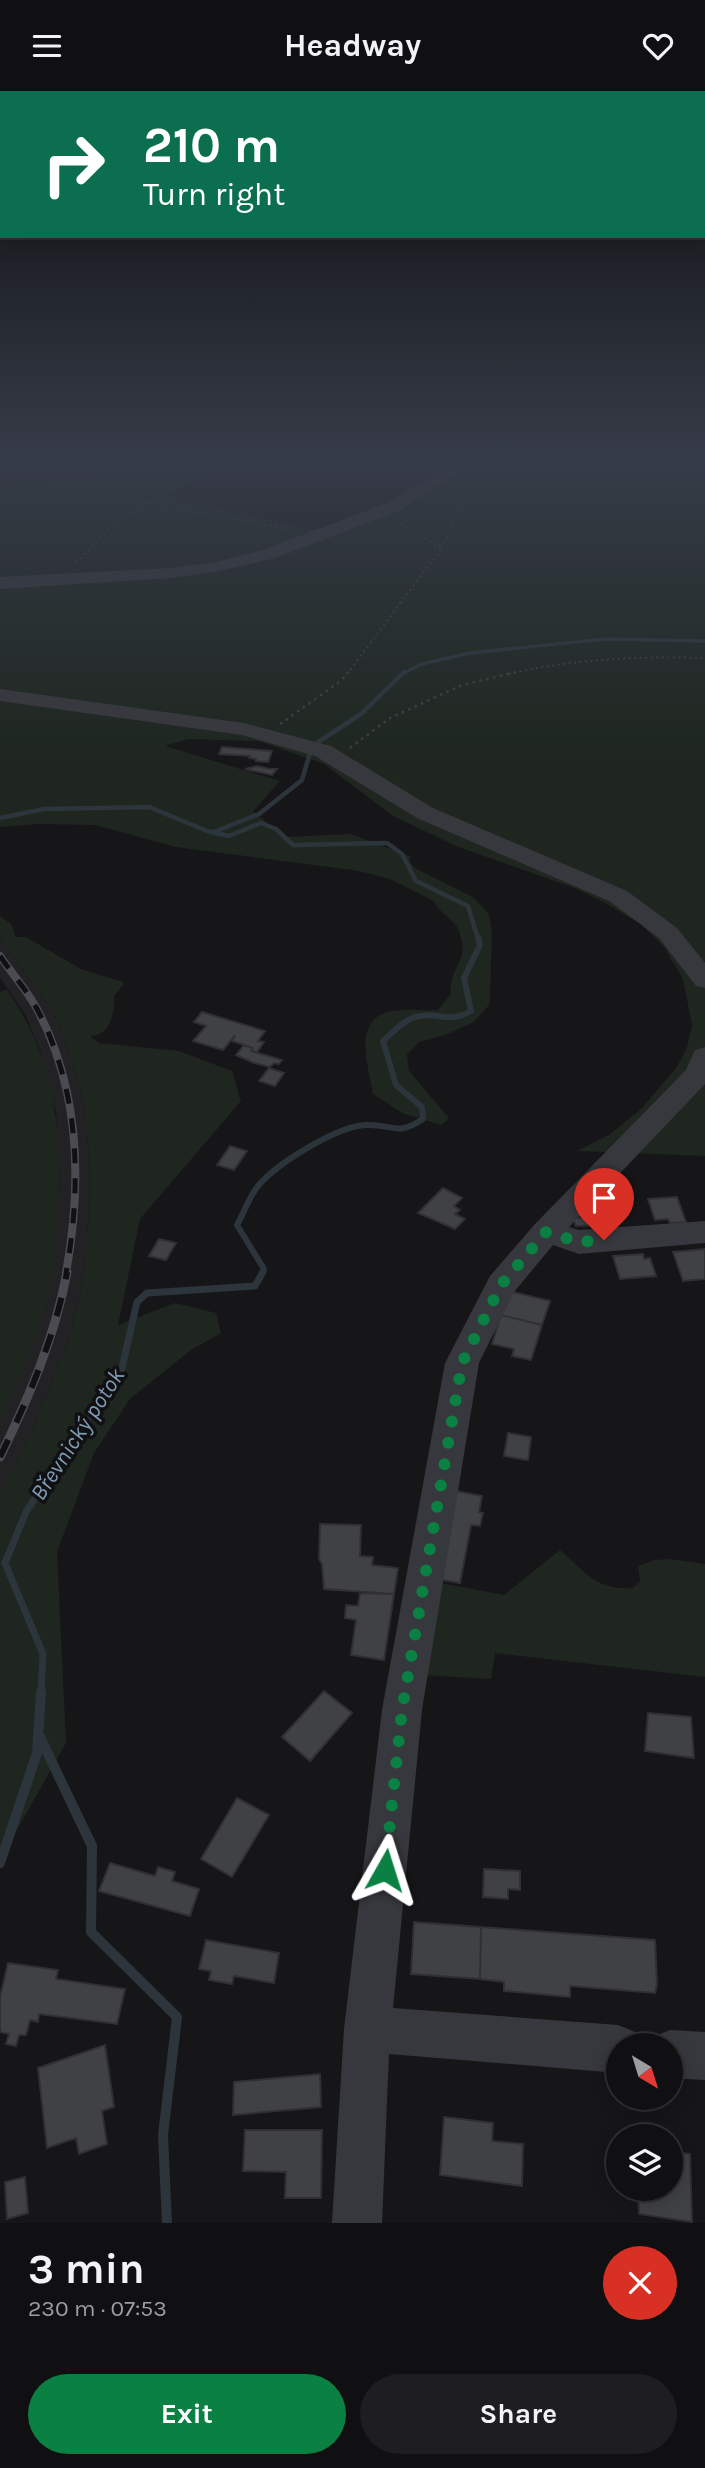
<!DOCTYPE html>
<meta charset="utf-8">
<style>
:root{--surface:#101012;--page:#1e1e20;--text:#f1f3f6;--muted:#9c9d9f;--line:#303032;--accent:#0b8043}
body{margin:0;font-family:Karla,sans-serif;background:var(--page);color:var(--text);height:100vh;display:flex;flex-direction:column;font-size:26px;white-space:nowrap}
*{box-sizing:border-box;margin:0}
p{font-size:23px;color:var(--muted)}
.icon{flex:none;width:38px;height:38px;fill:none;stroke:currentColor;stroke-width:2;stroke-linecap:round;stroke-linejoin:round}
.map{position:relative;height:2132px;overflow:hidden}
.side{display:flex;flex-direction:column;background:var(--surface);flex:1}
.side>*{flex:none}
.hud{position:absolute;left:0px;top:0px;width:705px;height:147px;box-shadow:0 4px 18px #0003,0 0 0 2px var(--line);background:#0b6e4f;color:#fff;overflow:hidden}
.needle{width:46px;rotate:142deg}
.buttons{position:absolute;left:606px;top:1942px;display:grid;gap:14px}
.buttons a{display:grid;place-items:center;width:77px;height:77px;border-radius:50%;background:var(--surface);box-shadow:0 4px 18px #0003,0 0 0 2px var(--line);font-size:35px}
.pin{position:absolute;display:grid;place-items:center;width:60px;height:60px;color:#fff;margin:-72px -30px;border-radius:50% 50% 50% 0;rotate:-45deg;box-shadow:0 0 7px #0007}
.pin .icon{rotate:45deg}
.me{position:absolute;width:77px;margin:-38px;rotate:6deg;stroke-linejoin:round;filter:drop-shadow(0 0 5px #0008)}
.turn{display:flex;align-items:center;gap:24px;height:147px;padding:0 28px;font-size:32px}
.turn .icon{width:91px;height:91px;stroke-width:2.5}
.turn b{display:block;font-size:49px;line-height:60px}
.round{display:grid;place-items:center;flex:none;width:74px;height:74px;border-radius:37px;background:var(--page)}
.headline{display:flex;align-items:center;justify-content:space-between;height:119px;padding:0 28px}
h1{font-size:42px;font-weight:700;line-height:52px}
.cta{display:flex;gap:14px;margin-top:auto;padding:14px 28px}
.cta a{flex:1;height:80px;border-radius:42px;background:var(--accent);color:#fff;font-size:28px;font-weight:700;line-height:80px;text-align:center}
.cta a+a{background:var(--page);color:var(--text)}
header{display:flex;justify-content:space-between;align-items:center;height:91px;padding:0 28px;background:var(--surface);font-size:32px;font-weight:700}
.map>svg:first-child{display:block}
.built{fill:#222225}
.green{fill:#1e261f}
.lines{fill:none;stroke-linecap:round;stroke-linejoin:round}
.stream-far4{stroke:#2c353c;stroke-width:3.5}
.stream-far3{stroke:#2c353c;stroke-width:4.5}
.stream-far2{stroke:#2c353c;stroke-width:6}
.stream-far1{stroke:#2c353c;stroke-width:7}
.stream{stroke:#2c353c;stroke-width:10}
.building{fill:#404145;stroke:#303034;stroke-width:2}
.path-far1{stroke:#3d3f44;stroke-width:2;stroke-dasharray:2 3.5;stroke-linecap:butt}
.path{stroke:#3d3f44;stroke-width:2.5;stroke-dasharray:2.5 4.5;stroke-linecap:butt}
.minor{fill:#37383d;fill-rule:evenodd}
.rail-far1-casing{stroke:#4a4c52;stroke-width:8}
.rail-casing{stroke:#4a4c52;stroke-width:9}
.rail-far1{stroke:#111113;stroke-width:5;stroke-dasharray:15;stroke-linecap:butt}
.rail{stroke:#111113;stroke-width:6;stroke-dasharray:19;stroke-linecap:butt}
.route{stroke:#0b8043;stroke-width:12;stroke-dasharray:0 21.6}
.labels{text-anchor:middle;stroke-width:7;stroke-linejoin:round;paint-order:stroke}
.water-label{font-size:23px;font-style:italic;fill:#7f9bb3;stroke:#111113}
</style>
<header><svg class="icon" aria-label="menu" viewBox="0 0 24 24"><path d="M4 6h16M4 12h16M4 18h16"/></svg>Headway<svg class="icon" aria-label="heart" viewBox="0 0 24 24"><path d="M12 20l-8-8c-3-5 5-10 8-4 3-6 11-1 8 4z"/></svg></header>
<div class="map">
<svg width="705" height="2132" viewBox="0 0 705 2132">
<rect width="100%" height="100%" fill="#161618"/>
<!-- built -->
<path class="built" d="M0,848L52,918L67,954L85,1016L91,1093L85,1171L78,1215L67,1253L32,1340L0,1401V1332L34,1249L46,1214L60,1095L56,1021L40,960L26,925L0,887Z"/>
<!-- green -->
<path class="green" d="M473,371H661L705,390V1065L577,1060L609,1044L641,1018L677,976L687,956L692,934L683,888L664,856L641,833L603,811L577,798L456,755L393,725L324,673L259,650L188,648L165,655L280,690L253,720L284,746L351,743L410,765V771L415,777L473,806L489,823L492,843L490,903L489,914L474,931L448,943L419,951L407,963L409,980L449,1027L441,1034L404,1023L373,1003C369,977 352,930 388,921C404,917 421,920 438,919L451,903C448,875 471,872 459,840C453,826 441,825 434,810L390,788L359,780L176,756L95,734L37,733L0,736V396L187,380L201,385L168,405L309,438H318L320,450L395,422Z
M0,825L11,833L16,846H26L81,878L123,891V894L114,905C115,924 109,945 90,945L99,952L179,960L232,980L241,1010L140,1128L118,1234L175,1212L216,1222L221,1242L191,1259L130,1308L94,1362L57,1461L66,1652L0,1769V1401L32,1340L67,1253L78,1215L85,1171L91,1093L85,1016L67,954L52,918L0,848Z
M6,898C60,970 66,1068 55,1154C52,1175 50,1197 45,1218C33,1257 16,1294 0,1332V902Z
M560,1459C587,1482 595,1499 633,1497L640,1490L638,1475L654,1469L670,1468L705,1473V1586L495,1562L491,1588L422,1584L435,1491L504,1504Z"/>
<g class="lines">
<!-- stream-far4 -->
<path class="stream-far4" d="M402,583L422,573L470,562L606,548L705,550"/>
<!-- stream-far3 -->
<path class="stream-far3" d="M0,727L44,718L149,716L207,740L229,745L261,732L276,738L293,754L387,752L402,763L416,790L468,815L478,848
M214,741L259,723L302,689L312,655L361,623L404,581"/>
<!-- stream-far2 -->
<path class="stream-far2" d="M262,1182L264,1178L237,1134C244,1122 249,1106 258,1095C276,1073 337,1035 366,1034C394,1033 396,1046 423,1028L422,1016L396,994L383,950C393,941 403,930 415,926C439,919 446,934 471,920L464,887L480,854L478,846"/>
<!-- stream-far1 -->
<path class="stream-far1" d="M41,1603L43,1563L5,1472L26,1421L122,1277L137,1211L147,1202L255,1195L263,1181"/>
<!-- stream -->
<path class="stream" d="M39,1644L92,1755L91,1841L177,1926L163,2044L167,2132
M0,1772L37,1662L41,1601"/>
</g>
<!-- building -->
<path class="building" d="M222,656L272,660L268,671L256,670V668L249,667L250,665L219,663Z
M257,675L269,678H277L272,684L245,678Z
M202,921L265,940L258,950L264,951L257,961L251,960L253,957L232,950L235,944L223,959L193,950L206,935L194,931Z
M244,954L253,957L251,960L282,969L279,973L274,972L270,976L254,972L236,964Z
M269,977L284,982L275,995L259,990Z
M230,1055L247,1060L234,1079L217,1074Z
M443,1097L462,1107L454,1115L460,1119L455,1123L465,1128L455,1138L418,1122Z
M677,1106L686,1131L670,1132L668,1128L655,1129L648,1108Z
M595,1126L597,1134L576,1135L573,1127Z
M159,1148L176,1152L166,1169L149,1165Z
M705,1158V1188L683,1190L673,1161Z
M643,1163L644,1168L650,1167L656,1185L620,1188L613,1165Z
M509,1200L550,1210L542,1234L501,1224Z
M501,1224L542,1234L531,1269L512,1265L514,1258L492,1253Z
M508,1342L531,1346L528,1369L504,1365Z
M445,1398L482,1405L479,1421L483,1422L480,1435L471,1434L460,1492L427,1486Z
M320,1433L361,1434L360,1465L373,1466L372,1474L398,1477L394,1503L324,1498L322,1473L319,1468Z
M360,1502L394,1503L384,1569L351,1564L356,1529L345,1527L346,1514L358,1515Z
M324,1600L352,1622L310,1670L282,1646Z
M648,1622L691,1626L694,1667L645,1660Z
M237,1707L269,1724L232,1786L201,1768Z
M110,1772L155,1785L158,1776L175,1781L172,1790L199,1798L190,1825L99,1800Z
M484,1778L520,1780V1799L508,1798V1808L483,1806Z
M414,1831L481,1836L480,1888L411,1883Z
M481,1836L655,1849L657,1893L655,1902L570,1895V1906L504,1900V1891L480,1888Z
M206,1849L279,1862L274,1892L234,1885L232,1893L209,1889L211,1880L199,1878Z
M8,1872L58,1879L56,1888L125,1898L117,1933L39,1923L38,1931L30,1929L26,1944H19L16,1955L6,1953L9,1943L0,1941V1906Z
M105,1954L114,2016L102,2020L107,2053L79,2063L76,2047L47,2057L38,1977Z
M320,1983L321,2016L233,2024L234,1991Z
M444,2026L493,2032L492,2050L523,2053L522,2095L440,2084Z
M245,2039H322L321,2107H285L286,2081L243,2080Z
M670,2060L690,2063L692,2131L639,2123L638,2098H670Z
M25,2086L28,2122L7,2128L5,2091Z"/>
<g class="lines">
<!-- path-far1 -->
<path class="path-far1" d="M0,395L195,382
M145,412L289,438
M442,457L470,386
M76,471C93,455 110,436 129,422C151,405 190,400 198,371
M347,583L442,457L397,431
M509,583C572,568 640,565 705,567"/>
<!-- path -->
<path class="path" d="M280,633L342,589L348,581
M350,657L390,627L462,594L516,581"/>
<!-- minor -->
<path class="minor" d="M455,371H474L399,420L275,467L215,481L171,487L0,498V486L171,477L215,471L263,459L387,412Z
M0,598L244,632L331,655L433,717L627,800L677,837L705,872V897L696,895L659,847L609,810L417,727L315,665L242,644L0,610Z
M705,956V993L569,1136L579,1139L705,1130V1152L579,1163L553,1154L514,1201L479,1272L422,1619L393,1917L618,1934L635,1941L640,1955H618V1982L389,1963L382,2132H332L344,1938L382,1619L445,1272L490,1185L535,1133L686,979L695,959Z
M670,1939L705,1941V1989L670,1987V1955H650L653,1946Z"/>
<defs>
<path id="rail-far1" d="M0,865C12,883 27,899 37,918C80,999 82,1094 66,1182"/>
<path id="rail" d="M0,1366C29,1306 55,1246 67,1181"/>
</defs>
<!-- rail-far1 casing -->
<use href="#rail-far1" class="rail-far1-casing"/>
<!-- rail casing -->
<use href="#rail" class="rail-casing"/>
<!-- rail-far1 -->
<use href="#rail-far1" class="rail-far1"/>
<!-- rail -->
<use href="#rail" class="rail"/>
</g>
<!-- sky -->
<linearGradient id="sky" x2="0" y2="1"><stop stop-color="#0c0c0d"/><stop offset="0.55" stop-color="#363c48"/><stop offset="1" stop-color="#363c48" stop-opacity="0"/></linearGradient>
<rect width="705" height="669" fill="url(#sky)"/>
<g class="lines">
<!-- route -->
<path class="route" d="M385,1779L402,1619L462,1272L501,1194L546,1141L579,1151L604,1149"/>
</g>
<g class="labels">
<!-- water labels -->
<g class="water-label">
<text transform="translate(77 1343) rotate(-57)" y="8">Břevnický potok</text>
</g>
</g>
</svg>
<div class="buttons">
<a><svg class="needle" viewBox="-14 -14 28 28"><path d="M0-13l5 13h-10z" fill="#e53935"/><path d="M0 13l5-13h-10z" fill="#9c9d9f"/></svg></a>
<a><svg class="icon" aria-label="layers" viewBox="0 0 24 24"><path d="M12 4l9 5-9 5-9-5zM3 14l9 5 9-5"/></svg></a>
</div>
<div class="pin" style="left:604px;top:1149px;background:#d93025"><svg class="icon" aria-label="arrive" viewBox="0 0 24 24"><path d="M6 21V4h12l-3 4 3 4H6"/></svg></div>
<svg class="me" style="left:385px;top:1779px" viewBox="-20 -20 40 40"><path d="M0-17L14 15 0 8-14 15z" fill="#0b8043" stroke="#fff" stroke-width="4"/></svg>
<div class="hud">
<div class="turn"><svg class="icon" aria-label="right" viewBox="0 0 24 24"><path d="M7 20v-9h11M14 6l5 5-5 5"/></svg><div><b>210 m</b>Turn right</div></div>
</div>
</div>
<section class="side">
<div class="headline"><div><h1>3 min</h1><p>230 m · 07:53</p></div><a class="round" style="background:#d93025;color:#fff"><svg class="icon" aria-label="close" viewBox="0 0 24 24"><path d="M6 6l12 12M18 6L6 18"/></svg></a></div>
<div class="cta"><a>Exit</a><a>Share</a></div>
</section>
